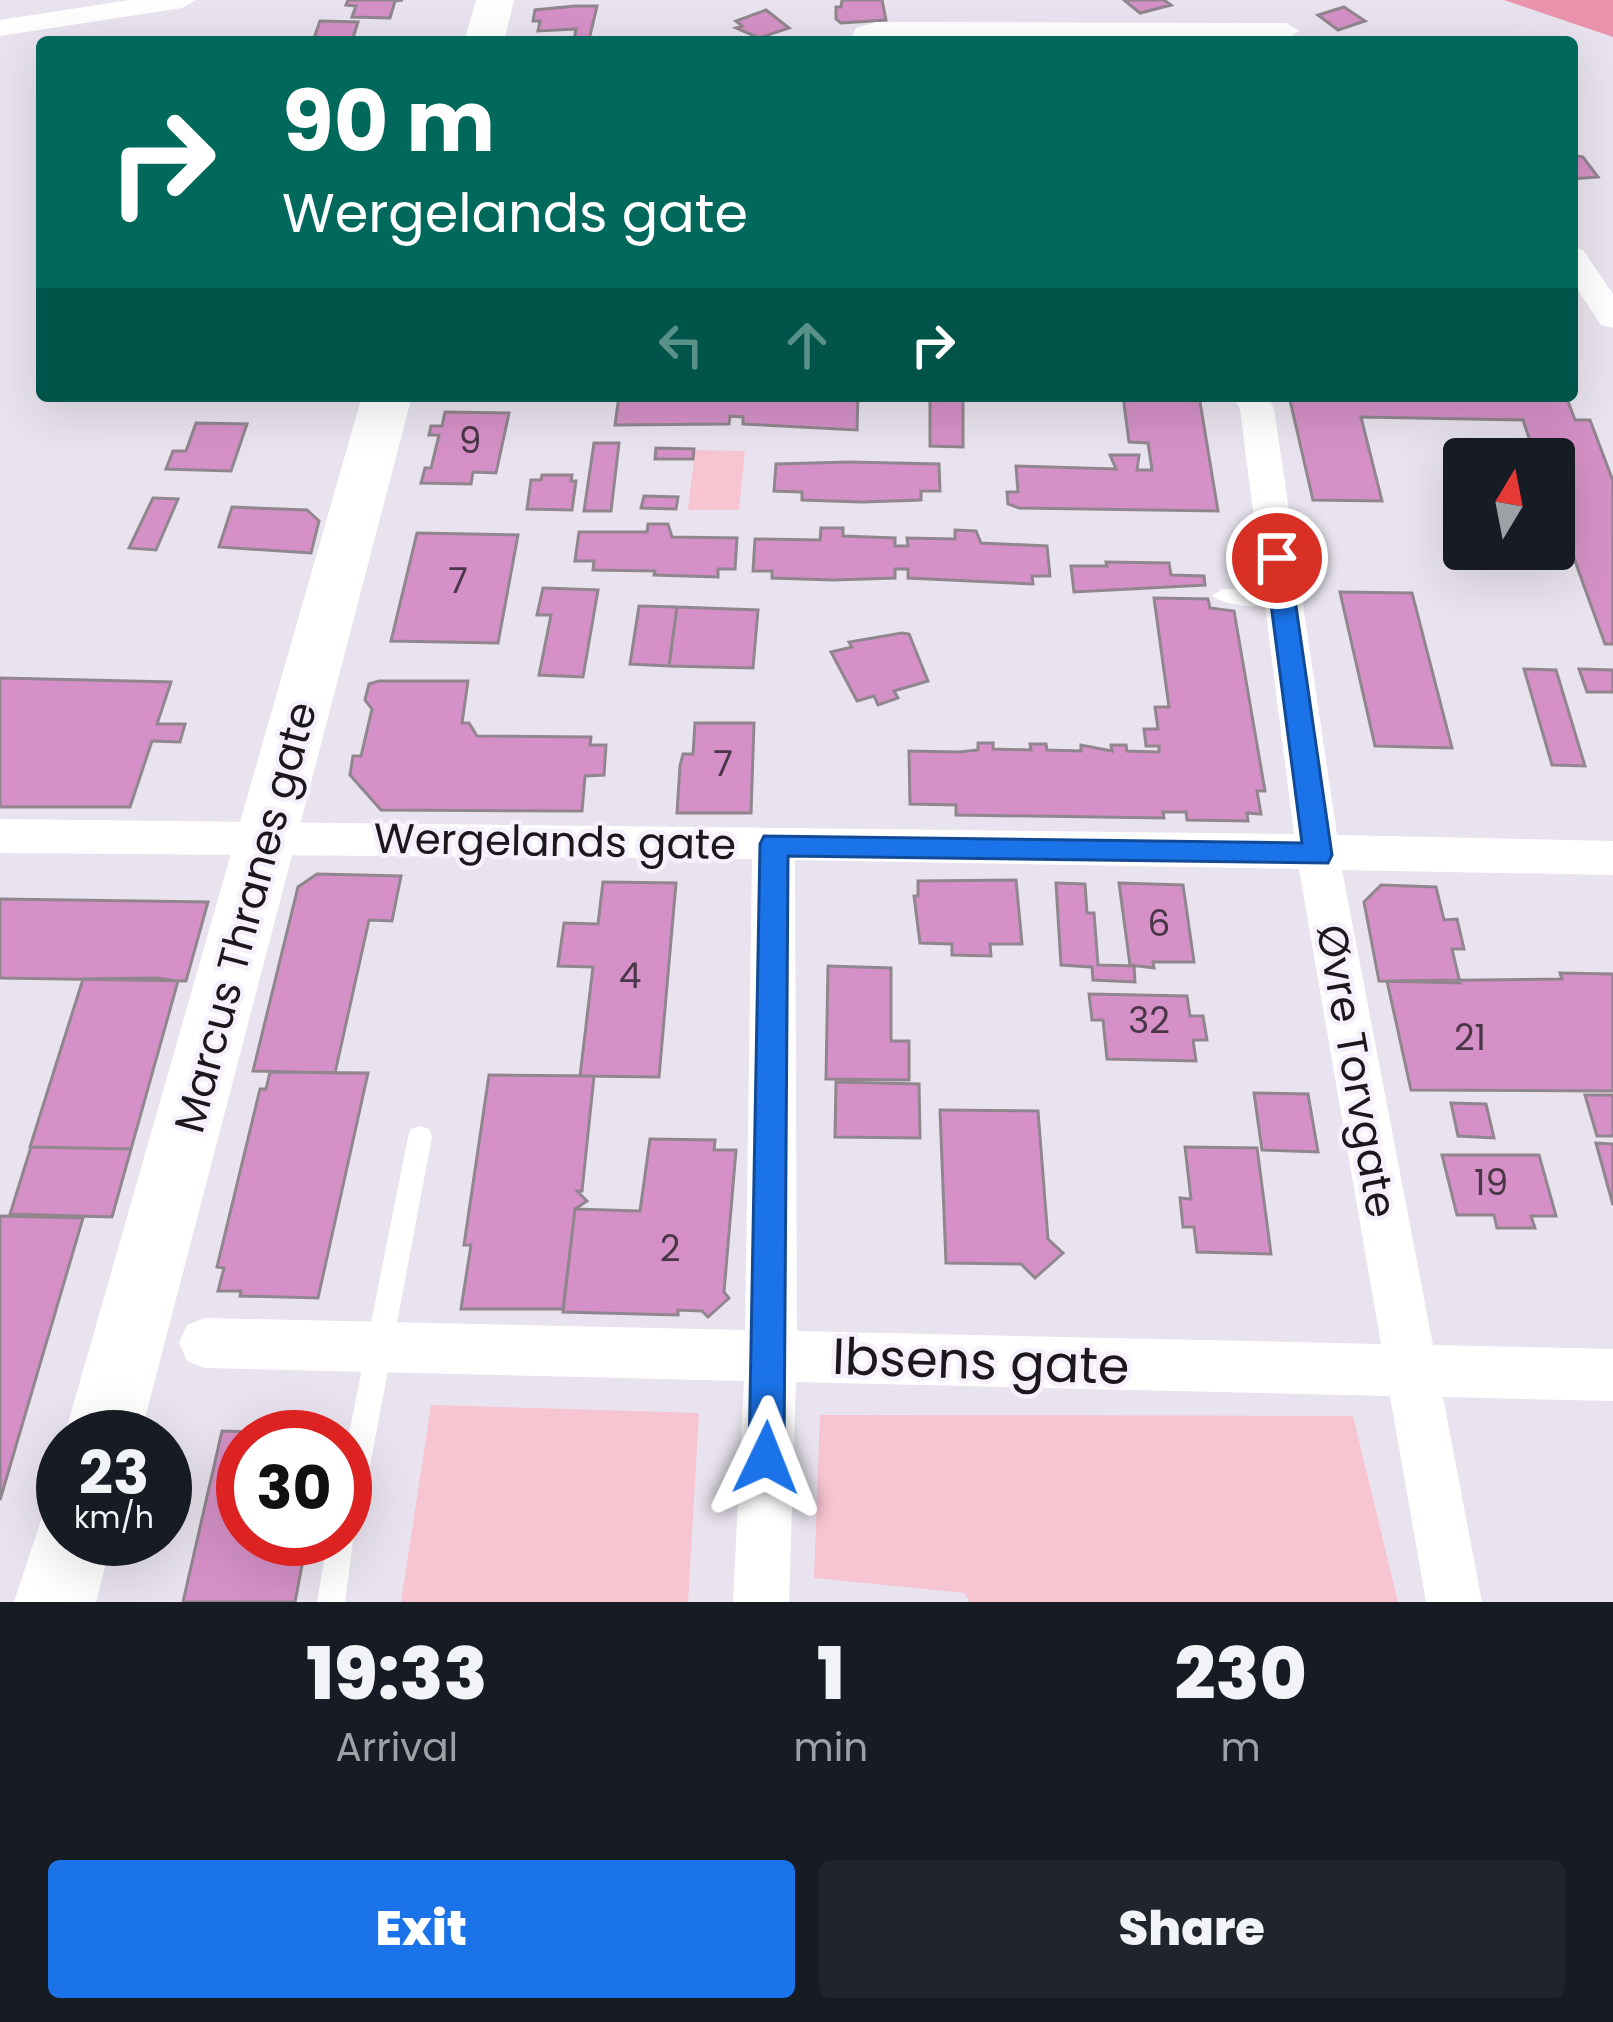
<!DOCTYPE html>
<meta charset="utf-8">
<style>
:root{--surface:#171b24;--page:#20242c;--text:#f1f3f6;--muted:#9ea1a6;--accent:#1a73e8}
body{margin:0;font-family:Poppins,sans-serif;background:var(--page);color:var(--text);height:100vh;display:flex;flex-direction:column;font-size:45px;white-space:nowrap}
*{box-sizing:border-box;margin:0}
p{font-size:39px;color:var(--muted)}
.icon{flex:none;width:66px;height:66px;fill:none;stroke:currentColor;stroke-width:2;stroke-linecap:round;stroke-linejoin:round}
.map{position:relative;height:1602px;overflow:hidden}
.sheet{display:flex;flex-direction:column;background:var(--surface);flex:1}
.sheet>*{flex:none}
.hud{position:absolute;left:36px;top:36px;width:1542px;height:366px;border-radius:12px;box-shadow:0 12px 48px #0002;background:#00695c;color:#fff;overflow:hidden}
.needle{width:78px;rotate:10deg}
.tools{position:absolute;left:1443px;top:438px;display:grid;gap:24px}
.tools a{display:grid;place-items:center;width:132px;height:132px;border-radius:12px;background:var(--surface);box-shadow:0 12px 48px #0002;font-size:60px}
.speed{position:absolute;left:36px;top:1410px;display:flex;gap:24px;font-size:60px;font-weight:700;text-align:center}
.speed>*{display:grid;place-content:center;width:156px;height:156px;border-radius:50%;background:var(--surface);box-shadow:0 12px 48px #0002;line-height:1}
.speed small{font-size:30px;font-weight:400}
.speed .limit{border:18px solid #d22;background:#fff;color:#111}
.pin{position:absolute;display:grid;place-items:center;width:102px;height:102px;color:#fff;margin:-51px;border:6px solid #fff;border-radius:50%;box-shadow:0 3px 12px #0007}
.me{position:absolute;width:132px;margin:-66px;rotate:2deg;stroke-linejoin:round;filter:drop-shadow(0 0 9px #0008)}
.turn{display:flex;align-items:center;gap:42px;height:252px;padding:0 48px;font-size:54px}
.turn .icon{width:156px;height:156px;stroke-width:2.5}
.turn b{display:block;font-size:84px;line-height:102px}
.lanes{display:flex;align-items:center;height:114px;padding:0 48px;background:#0003;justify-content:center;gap:60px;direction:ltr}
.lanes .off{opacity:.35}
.eta{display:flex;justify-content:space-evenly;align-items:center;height:204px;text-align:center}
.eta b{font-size:72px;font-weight:800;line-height:84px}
.action{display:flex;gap:24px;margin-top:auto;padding:24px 48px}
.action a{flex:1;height:138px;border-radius:12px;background:var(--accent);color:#fff;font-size:48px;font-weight:800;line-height:138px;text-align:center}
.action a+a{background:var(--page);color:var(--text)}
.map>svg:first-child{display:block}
.green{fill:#f7c4d1}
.forest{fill:#e993ac}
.building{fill:#d591c7;stroke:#91868e;stroke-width:3}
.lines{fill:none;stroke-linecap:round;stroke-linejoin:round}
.service{fill:#fff;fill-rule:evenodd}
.minor{fill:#fff;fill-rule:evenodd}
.secondary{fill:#fff;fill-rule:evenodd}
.route{fill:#1a73e8;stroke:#114b97;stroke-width:3}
.labels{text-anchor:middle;stroke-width:9;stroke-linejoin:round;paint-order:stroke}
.number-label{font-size:36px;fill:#493647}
.street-label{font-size:42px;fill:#1a181c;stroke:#f5f0fb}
.near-street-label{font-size:51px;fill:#1a181c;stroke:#f5f0fb}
</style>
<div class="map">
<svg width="1613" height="1602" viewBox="0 0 1613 1602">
<rect width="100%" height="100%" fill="#e8e3ee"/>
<!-- green -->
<path class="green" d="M695,450L745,451L739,510H688Z
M431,1405L699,1413L688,1602H401Z
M820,1415L1353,1416L1398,1602H969L965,1593L814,1578Z"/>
<!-- forest -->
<path class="forest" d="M1504,0H1613V37Z"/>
<!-- building -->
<path class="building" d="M348,0H403L395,1L390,18L352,17L356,6L346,5Z
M842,0H882L886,20L841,23L836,19V7H841Z
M1124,0H1164L1171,5L1140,13Z
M575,6H597L589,40H574L576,29L538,31L540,21H533L535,10Z
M1344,7L1365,21L1338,30L1318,15Z
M766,10L789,28L759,38L736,28L742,26L736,21Z
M320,21L358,22L353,38H314Z
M1572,155L1583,157L1598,177L1572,179Z
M619,396H858L857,430L743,424V417L730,416L729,424L615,425Z
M930,396H963V447L930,446Z
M1123,396H1199L1218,511L1019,508L1008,504L1007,492H1018L1016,466L1116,469L1110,455H1139L1137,470H1152L1148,443L1129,442Z
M1289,396H1566L1575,420H1590L1613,481V644H1605L1554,503V459H1536L1523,420L1361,417L1382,501L1313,500Z
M445,412L509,413L496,473L473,472L471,484L421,483L425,468H431L439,435H429L431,426H442Z
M196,423L247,424L231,471L166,469L173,451H186Z
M594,443H619L611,511H584Z
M656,448L694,449L693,459H655Z
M849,462L939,464L940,491H921V500L862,502L802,500V492L774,491L776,464Z
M542,475H572L571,481H576L572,510L527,509L531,480H541Z
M644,496L678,497L676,509L641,508Z
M153,498L178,499L156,550L129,548Z
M232,507L307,510L319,521L311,553L219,547Z
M648,524H668L672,537L737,538L735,569H718V577L654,575L655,571L593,570L594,561H575L579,532H647Z
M821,528H843V536L895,538V546H908L907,538L955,539V530L976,531L981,543L1047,546L1050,576H1032L1033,584L908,578V569H895V578L833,580L772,578V571H753L755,539L820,540Z
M417,533L518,535L498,643L391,641Z
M1106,562L1169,563L1171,575L1204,576L1205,585L1074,592L1071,566H1107Z
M543,588L598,590L583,677L539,675L551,615H537Z
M1340,592L1412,593L1452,748L1375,746Z
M1154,598L1208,599L1210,608L1234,611L1265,791H1257L1261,814L1247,813L1248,821L1187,820L1186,812H1163L1164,818L956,815V805L910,804L909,751L959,752L978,750V743H993V749L1031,750L1030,744H1046L1047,750L1081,751V745L1112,751L1111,745H1126L1127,751L1159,752V746H1146L1144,729H1158L1155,707H1169Z
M639,606L677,607L669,666L630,664Z
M677,607L758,610L753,668L669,666Z
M902,633L909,634L928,681L894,691L898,698L878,705L874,696L857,701L831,652L852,647L849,642Z
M1524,669L1556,670L1585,766L1552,765Z
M1579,669L1613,670V692H1587Z
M0,678L171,682L157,724H185L180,742L152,741L130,807H0Z
M379,681H468L462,723H469L477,736L591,737L590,745H606L604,775L585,776L582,811L381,810L350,775L353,756H361L372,709L365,700L369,684Z
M695,723H754L751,813H677L680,766L683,754H693Z
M317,874L401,876L392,921L369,920L335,1073L253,1071L298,887Z
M1016,880L1022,944H990L991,956L952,955V944L920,943L914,896H918V881Z
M603,882L676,883L659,1077L580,1076L593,967L558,966L564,923L598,924Z
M1056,883L1085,884L1087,913H1094L1098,965L1134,966L1135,982L1093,980L1092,967L1061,965Z
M1119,883L1183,885L1194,962H1153L1154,968L1130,965Z
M1381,885L1436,887L1444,920L1457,919L1464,949H1452L1460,983L1379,981L1364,902Z
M0,899L208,902L186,981L0,978Z
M828,966L891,968V1041H909V1080L826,1079Z
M1560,973L1613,974V1091L1411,1090L1387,981L1562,979Z
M156,978L178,981L131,1149L30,1147L83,979Z
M1089,994L1187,996L1190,1016H1203L1207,1040H1193L1196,1061L1107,1059L1103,1020H1092Z
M270,1072L368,1073L318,1298L240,1296L241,1291H218L224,1268L217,1267L260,1089H266Z
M489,1075L594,1076L582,1191H577L587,1201L575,1209L563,1309H461L471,1245H464Z
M836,1082L919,1084L920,1138L835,1137Z
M1254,1093L1308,1094L1318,1152L1262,1150Z
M1585,1095H1613V1136H1597Z
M1451,1103L1486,1104L1494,1138L1458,1136Z
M940,1110L1038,1111L1048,1239L1063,1253L1035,1278L1021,1264L946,1263Z
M650,1139L715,1140L714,1150H736L724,1292L729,1298L708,1317L702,1311L678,1310V1315L563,1312L575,1209L640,1211Z
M1596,1143L1613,1144V1205Z
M31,1147L131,1149L112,1217L10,1214Z
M1185,1147L1257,1148L1271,1254L1197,1252L1194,1227H1183L1180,1198L1191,1199Z
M1442,1155H1539L1556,1216H1531L1535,1228H1497L1494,1215H1457Z
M0,1216L83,1218L0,1500Z
M222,1431L327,1434L243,1437V1539H307L295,1602H183Z"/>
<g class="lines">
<!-- service -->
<path class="service" d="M1222,589L1282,591L1292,598C1277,610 1227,608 1212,596Z
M420,1126L429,1129L432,1137L359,1524L354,1534L345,1602H317L328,1539H345V1454L408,1137L411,1129Z"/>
<!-- minor -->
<path class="minor" d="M129,0H196L182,8L0,36V20Z
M876,22L1286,23L1300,31L1286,39L848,42L856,28Z
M1572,247L1583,250L1613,294V328L1601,325L1572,281Z
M1233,396H1267L1274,409L1337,835L1613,841V875L1342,870L1433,1345L1613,1349V1401L1443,1397L1482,1602H1426L1390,1396L796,1382L789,1602H733L744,1381L205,1368L187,1361L179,1343L187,1325L205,1318L745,1330L752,859L0,853V819L1294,834L1240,409ZM795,860L1299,869L1381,1344L797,1331Z"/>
<!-- secondary -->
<path class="secondary" d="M476,0H514L504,42H464Z
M362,396H412L140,1437H64Z
M63,1503V1539H112L96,1602H14L44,1511Z"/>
</g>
<!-- route -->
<path class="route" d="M1277,549L1289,558L1332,855L1328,863L788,856L784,1458L779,1470L766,1476L754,1470L749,1458L760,844L764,836L1302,843L1265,558Z"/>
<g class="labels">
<!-- number labels -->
<g class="number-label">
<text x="470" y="453">9</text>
<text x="458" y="593">7</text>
<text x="723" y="776">7</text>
<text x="1159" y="936">6</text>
<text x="630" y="988">4</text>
<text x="1149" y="1033">32</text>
<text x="1470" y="1050">21</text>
<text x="1491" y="1195">19</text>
<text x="670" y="1261">2</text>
</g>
<!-- street labels -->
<g class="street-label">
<text transform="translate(555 841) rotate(1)" y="15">Wergelands gate</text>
<text transform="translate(245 917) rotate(-75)" y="15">Marcus Thranes gate</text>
<text transform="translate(1357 1071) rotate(80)" y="15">Øvre Torvgate</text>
</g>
<!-- near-street labels -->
<g class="near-street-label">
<text transform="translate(981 1361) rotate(2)" y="18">Ibsens gate</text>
</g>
</g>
</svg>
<div class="tools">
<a><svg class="needle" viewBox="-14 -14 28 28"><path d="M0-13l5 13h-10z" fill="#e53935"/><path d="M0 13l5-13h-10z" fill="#9ea1a6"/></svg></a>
</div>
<div class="speed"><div>23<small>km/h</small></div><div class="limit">30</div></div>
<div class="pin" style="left:1277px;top:558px;background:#d93025"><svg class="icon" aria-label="arrive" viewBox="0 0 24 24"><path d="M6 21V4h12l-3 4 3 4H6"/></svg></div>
<svg class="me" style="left:766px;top:1458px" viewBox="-20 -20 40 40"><path d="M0-17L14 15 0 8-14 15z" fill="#1a73e8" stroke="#fff" stroke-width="4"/></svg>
<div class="hud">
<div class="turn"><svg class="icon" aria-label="right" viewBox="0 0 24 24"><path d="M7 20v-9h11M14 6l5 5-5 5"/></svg><div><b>90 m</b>Wergelands gate</div></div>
<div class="lanes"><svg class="icon off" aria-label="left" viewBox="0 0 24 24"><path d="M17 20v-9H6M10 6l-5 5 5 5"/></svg><svg class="icon off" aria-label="ahead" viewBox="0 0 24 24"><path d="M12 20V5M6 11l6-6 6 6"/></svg><svg class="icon" aria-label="right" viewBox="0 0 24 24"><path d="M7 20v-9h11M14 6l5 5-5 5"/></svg></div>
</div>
</div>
<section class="sheet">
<div class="eta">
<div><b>19:33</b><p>Arrival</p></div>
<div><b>1</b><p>min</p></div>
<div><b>230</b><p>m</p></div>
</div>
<div class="action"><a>Exit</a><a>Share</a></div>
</section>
